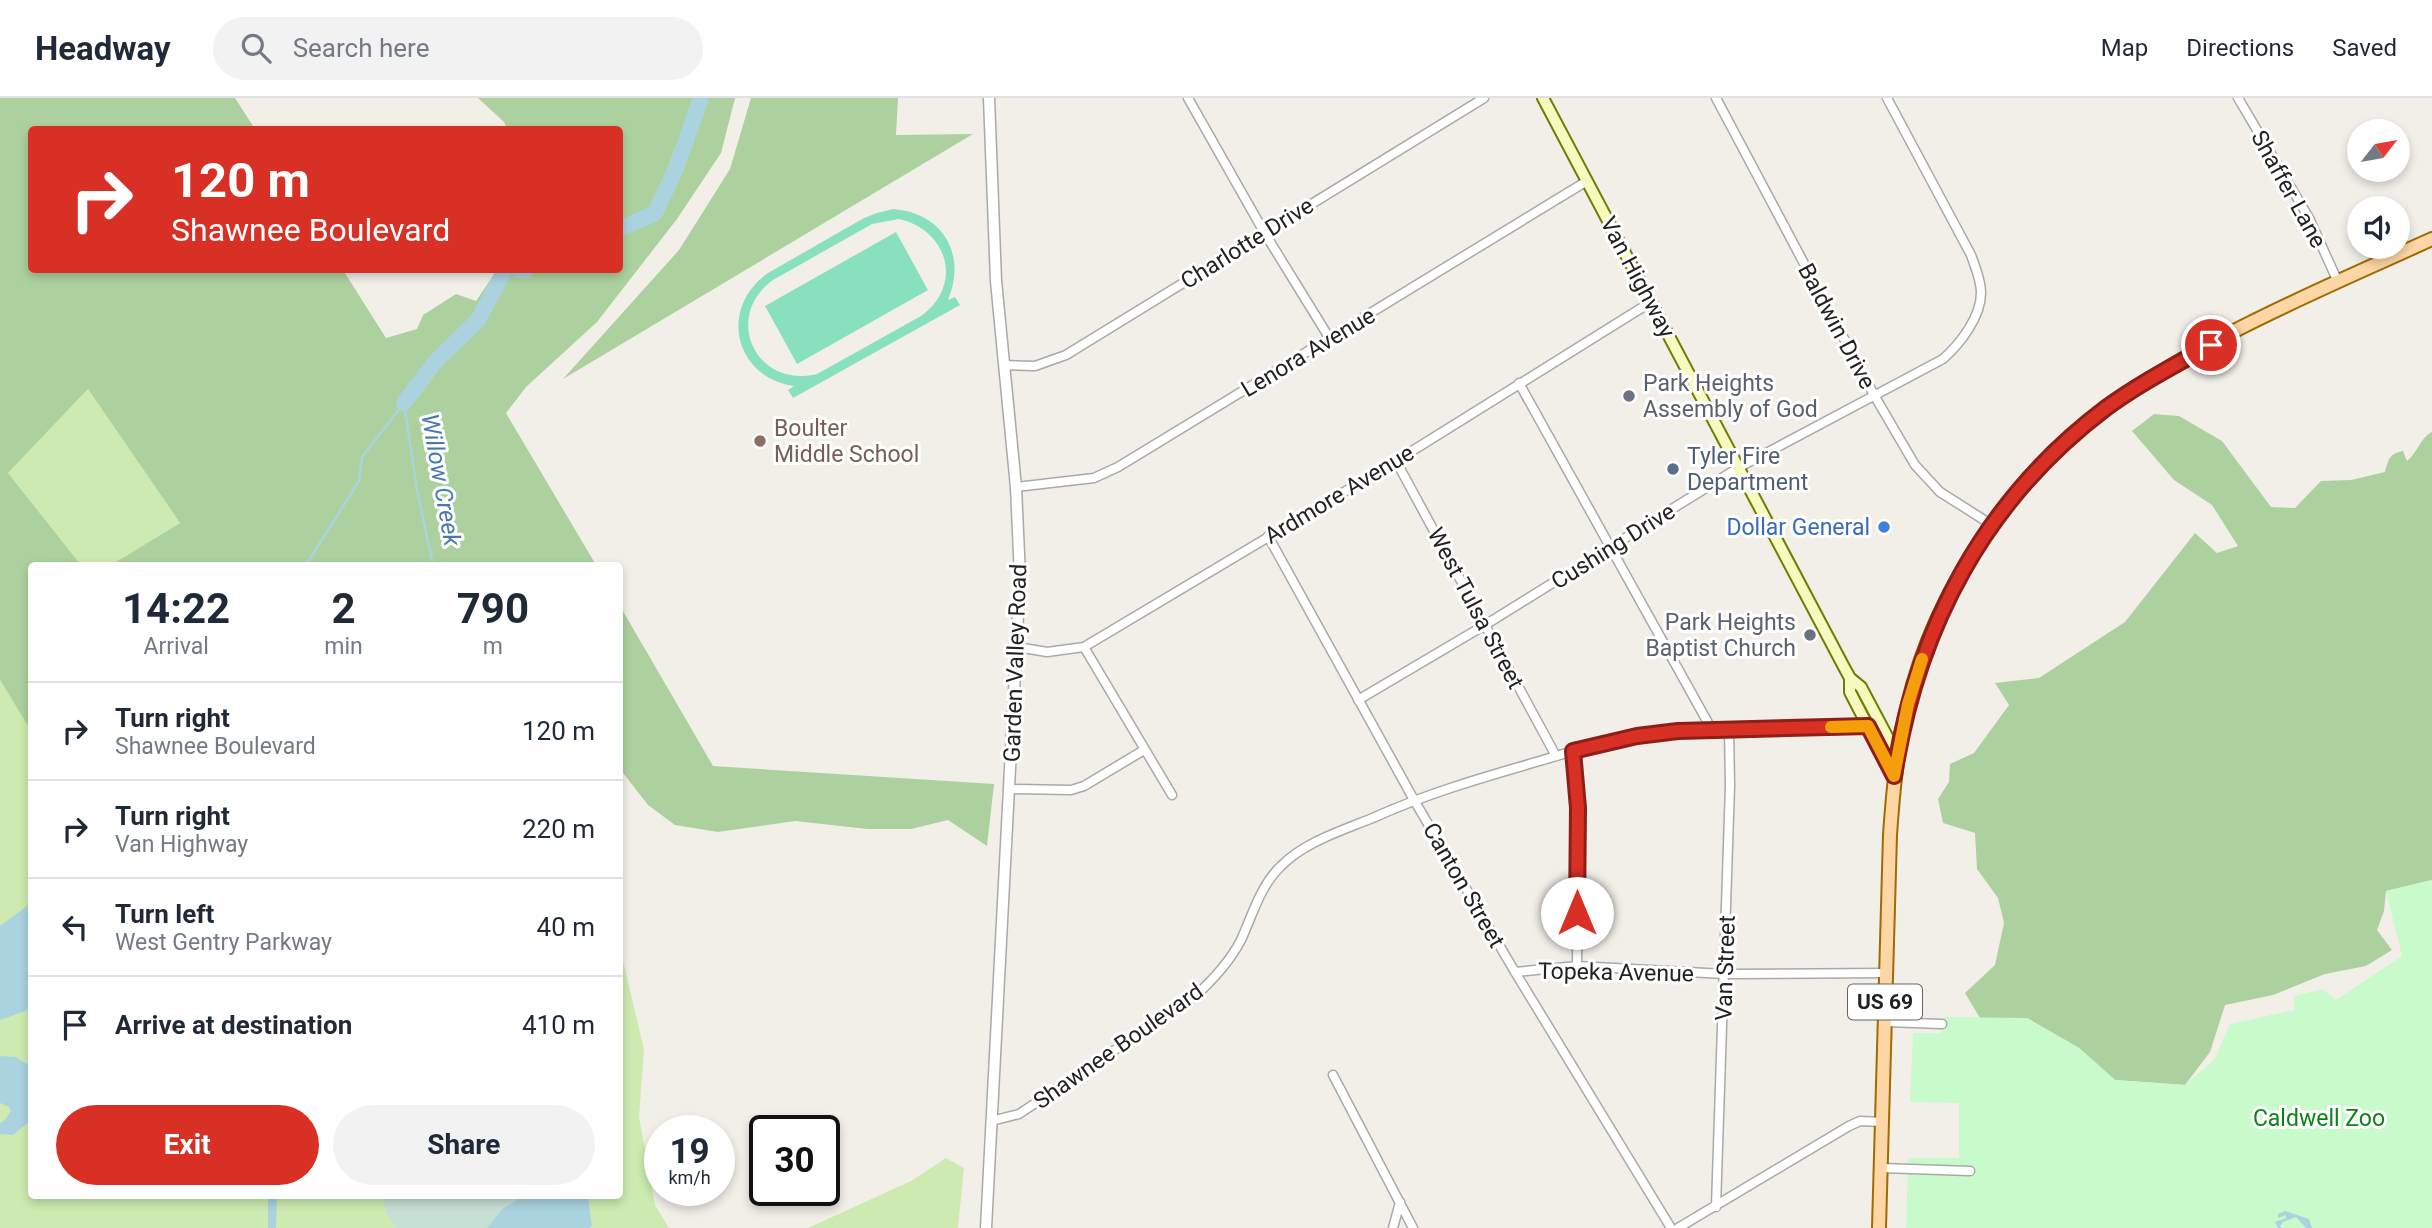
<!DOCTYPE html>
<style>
:root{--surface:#fff;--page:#f2f2f3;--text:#1f2937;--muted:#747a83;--line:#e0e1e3;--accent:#d93025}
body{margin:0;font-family:Roboto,sans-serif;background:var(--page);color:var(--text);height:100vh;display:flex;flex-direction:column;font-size:26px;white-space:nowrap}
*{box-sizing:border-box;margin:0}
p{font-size:23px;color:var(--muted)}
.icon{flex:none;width:38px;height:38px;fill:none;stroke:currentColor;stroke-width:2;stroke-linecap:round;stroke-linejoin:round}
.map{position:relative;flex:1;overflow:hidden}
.panel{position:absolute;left:28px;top:464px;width:595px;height:637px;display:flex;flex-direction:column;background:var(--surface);border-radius:7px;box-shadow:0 4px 10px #0003}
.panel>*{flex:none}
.hud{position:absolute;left:28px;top:28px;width:595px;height:147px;border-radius:7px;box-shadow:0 4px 10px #0003;background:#d93025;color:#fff;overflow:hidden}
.needle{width:46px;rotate:59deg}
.buttons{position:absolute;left:2347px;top:21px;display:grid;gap:14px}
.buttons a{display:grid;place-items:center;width:63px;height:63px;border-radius:50%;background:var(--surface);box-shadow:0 4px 10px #0003;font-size:35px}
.speed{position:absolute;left:644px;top:1017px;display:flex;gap:14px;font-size:35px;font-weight:700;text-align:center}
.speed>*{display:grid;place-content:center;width:91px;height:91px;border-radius:50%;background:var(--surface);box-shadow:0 4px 10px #0003;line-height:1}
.speed small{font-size:18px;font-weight:400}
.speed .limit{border:4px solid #111;border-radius:10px;background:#fff;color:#111}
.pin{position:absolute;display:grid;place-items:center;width:60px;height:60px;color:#fff;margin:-30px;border:4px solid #fff;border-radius:50%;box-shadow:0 2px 7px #0007}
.me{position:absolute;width:77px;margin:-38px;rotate:0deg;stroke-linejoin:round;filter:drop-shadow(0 0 5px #0008)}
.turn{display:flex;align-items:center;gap:24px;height:147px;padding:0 28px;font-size:32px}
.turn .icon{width:91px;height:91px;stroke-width:2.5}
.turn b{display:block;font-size:49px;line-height:60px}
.eta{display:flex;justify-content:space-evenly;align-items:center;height:119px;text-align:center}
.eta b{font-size:42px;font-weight:700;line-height:49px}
.primary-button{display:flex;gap:14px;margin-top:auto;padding:14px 28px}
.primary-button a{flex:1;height:80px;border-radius:42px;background:var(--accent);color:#fff;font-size:28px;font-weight:700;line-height:80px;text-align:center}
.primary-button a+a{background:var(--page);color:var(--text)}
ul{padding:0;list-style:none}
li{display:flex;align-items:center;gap:21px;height:98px;padding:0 28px;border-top:2px solid var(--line)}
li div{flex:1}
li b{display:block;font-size:26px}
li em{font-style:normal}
header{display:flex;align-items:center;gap:42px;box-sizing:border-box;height:98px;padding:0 35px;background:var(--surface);border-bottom:2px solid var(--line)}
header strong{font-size:33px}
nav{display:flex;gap:38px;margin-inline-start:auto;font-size:24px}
.search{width:490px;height:63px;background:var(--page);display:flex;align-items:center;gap:18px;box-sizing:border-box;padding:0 24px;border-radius:38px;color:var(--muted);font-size:26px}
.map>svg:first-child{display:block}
.grass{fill:#cdebb0}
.forest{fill:#add19e}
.wetland{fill:#c6e0d4}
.park{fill:#c8facc}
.pitch{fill:#88e0be;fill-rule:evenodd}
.water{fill:#aad3df}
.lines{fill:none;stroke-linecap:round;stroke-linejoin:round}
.stream{stroke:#aad3df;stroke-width:2.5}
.river{stroke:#aad3df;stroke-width:16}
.minor-casing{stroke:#a9a9a9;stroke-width:11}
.tertiary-casing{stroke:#a9a9a9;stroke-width:13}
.secondary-casing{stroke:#707d05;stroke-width:14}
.primary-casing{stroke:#a06b00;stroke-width:16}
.minor{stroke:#fff;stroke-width:8}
.tertiary{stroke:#fff;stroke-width:10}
.secondary{stroke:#f7fabf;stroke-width:10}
.primary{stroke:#fcd6a4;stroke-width:12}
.route-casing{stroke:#8d1f18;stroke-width:18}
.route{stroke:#d93025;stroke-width:12}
.slow{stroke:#f59e0b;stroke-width:12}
.worship-dot{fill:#6b7280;stroke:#fff;stroke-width:2.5}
.education-dot{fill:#8d6e63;stroke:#fff;stroke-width:2.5}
.service-dot{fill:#5c6f8a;stroke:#fff;stroke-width:2.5}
.shop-dot{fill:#3f7fe0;stroke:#fff;stroke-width:2.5}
.labels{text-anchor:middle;stroke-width:6;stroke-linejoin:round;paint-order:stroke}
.shield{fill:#fff;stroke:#646464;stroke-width:2}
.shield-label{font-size:21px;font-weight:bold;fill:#222}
.street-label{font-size:23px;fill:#222;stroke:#fff}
.worship-label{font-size:23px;fill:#5b616d;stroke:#fff;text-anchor:start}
.education-label{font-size:23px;fill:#785e54;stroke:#fff;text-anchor:start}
.service-label{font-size:23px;fill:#4e5e75;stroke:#fff;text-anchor:start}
.shop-label{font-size:23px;fill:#366cbe;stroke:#fff;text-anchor:end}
.park-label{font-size:23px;fill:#0c8416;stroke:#fff}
.water-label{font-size:24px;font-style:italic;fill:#4a7aab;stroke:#fff}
</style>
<header>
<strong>Headway</strong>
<div class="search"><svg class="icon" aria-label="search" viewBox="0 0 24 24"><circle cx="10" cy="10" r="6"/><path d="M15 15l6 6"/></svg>Search here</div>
<nav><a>Map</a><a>Directions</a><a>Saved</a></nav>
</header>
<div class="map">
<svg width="2432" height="1130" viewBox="0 0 2432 1130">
<rect width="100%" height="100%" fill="#f2efe9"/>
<!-- grass -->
<path class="grass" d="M88,291L180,425L111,467H81L8,375Z
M0,582L31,633L32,1097H383L385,1114L396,1130H0Z
M620,859L624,867L644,951L639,1019L655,1107L669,1130H590L592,1126L588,1097H620Z
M946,1060L964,1070L958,1130H808L911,1083Z"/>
<!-- forest -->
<path class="forest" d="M0,0H235L255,31L32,32V172H343L386,240L417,231L423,217L456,196L476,203L497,172H620V32L507,31L504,24L478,0H735L721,55L677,121L597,224L526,289L506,315L596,467H111L180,425L88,291L8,375L81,467H32L31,633L0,582Z
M751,0H898L896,37L973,36L563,281L679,152L730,71Z
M2154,316L2179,318L2222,343L2271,409L2295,410L2321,383L2351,382L2385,374C2388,362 2390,355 2403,353L2407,363C2417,355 2421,339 2432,334V782L2386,793L2384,813L2377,832L2392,852L2366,868L2325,876L2273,897L2225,907L2210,954L2185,987L2115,982L2079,950L2027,920H1980L1965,895L1995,867L2004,825L1998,800L1977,771L1975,735L1943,725L1938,701L1949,684L1950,666L1974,655L2009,607L1995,585L2039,580L2125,524L2195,435L2217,455L2238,448L2212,407L2174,382L2132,333Z
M620,508L713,668L994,686L987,748L948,722L911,731H867L795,723L718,734L675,727L648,707L620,671Z"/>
<!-- wetland -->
<path class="wetland" d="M383,1097H525L502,1111L487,1130H396L385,1114Z"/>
<!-- park -->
<path class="park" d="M2432,782V1130H1906L1908,1060H1959V1005L1910,1004L1913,935H1941L1943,919L2027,920L2079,950L2115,982L2185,987L2215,961L2230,926L2294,912V898L2323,891L2336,902L2402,858L2386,793Z"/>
<!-- pitch -->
<path class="pitch" d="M893,111C943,115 967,156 948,202L955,199L960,207L793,300L788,292L794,288C733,279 719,209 768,175L864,120L877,115ZM899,121C948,132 964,187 921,218L817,276C756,291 722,219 773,182L872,126Z
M896,134L928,192L797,266L765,208Z"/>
<!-- water -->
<path class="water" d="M31,805V911L0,922V828Z
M0,958L16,959L31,969V1022L13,1037L0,1036V1025L5,1022L11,1013L9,1009L0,1005Z
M268,1097H277L276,1130H268Z
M525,1097H588L592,1127L590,1130H487L502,1111Z
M2285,1113L2309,1121L2312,1130H2306L2296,1119L2283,1124L2280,1128L2282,1130H2278L2275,1124L2286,1120V1117L2278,1120V1116Z"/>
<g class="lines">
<!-- stream -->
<path class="stream" d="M404,305L417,392L433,467
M306,467L359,383L362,359L404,305"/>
<!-- river -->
<path class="river" d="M620,131L655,115L676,70L701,0
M519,172H526
M404,305L435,264L478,222L505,172"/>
<defs>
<path id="minor" d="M1188,0L1264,134L1330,241
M1716,0L1874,297L1915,367L1940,394L1992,427
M2238,0L2309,120L2338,184
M1004,267L1035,268L1066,257L1484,0
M1519,285L1712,632
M1396,363L1556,658
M1016,389L1094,380L1118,369L1587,83
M1268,438L1414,702L1515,874L1671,1130
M1017,549L1047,554L1084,549L1396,363L1651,204
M1084,549L1172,697
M1358,602L1485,527L1738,370L1943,261C1960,246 1981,219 1981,195C1981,181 1975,169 1971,157L1887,0
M1573,653L1578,710L1577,868
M1009,691L1071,692L1084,688L1144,652
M1515,874L1577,868L1725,876L1886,875
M1885,924L1942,926
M1333,977L1413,1130
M991,1023L1019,1016L1194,899C1213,882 1229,865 1241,842C1253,816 1260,788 1281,768C1306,743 1344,732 1375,719C1424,697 1474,682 1526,667C1563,656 1601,644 1639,638C1712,627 1794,630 1868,628
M1881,1070L1970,1073
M1716,1109L1730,687L1729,632
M1393,1130L1400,1104
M1678,1130L1849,1028L1860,1023L1883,1024"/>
<path id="tertiary" d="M986,1130L1020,479L1016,389L996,183L989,0"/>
<path id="secondary" d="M1543,0L1845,571L1850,580L1861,589L1897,657
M1850,580V594L1894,679"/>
<path id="primary" d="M1879,1130L1890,737C1893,693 1897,650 1908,606C1935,492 2013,378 2108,309C2207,238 2322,191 2432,141"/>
</defs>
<!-- minor casing -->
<use href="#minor" class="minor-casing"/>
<!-- tertiary casing -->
<use href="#tertiary" class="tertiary-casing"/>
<!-- secondary casing -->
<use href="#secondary" class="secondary-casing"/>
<!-- primary casing -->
<use href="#primary" class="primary-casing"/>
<!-- minor -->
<use href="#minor" class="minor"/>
<!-- tertiary -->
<use href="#tertiary" class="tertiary"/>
<!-- secondary -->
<use href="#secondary" class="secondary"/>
<!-- primary -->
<use href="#primary" class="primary"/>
</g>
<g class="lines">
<defs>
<path id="route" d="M1577,815L1578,710L1573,653L1637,638L1678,633L1868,628L1894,678C1917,530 1984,402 2106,310C2139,286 2175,267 2211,247"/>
</defs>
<!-- route casing -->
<use href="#route" class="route-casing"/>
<!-- route -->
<use href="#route" class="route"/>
<!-- slow -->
<path class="slow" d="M1831,629L1868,628L1894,678L1908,606L1922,561"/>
</g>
<!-- markers -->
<g class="worship-dot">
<circle cx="1629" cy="298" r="7"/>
<circle cx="1810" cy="537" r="7"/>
</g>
<circle class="education-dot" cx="760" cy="343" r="7"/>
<circle class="service-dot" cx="1673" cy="371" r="7"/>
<circle class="shop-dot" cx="1884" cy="429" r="7"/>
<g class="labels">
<!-- shield labels -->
<rect class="shield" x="1848" y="886.5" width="74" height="35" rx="5"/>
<g class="shield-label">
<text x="1885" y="911">US 69</text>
</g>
<!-- street labels -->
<g class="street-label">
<text transform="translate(2289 91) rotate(61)" y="8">Shaffer Lane</text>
<text transform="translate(1247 145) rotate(-32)" y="8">Charlotte Drive</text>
<text transform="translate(1638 179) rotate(62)" y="8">Van Highway</text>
<text transform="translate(1837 228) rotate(62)" y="8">Baldwin Drive</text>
<text transform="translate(1308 254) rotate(-31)" y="8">Lenora Avenue</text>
<text transform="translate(1339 396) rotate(-31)" y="8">Ardmore Avenue</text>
<text transform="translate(1613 448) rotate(-32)" y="8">Cushing Drive</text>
<text transform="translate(1476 510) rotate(62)" y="8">West Tulsa Street</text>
<text transform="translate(1015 565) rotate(-88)" y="8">Garden Valley Road</text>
<text transform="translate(1464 787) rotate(60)" y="8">Canton Street</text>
<text transform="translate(1725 870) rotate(-88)" y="8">Van Street</text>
<text transform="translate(1616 874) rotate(1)" y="8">Topeka Avenue</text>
<text transform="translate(1118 948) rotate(-35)" y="8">Shawnee Boulevard</text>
</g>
<!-- worship labels -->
<g class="worship-label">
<text x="1643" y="293">Park Heights<tspan x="1643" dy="26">Assembly of God</tspan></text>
<text x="1796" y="532" text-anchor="end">Park Heights<tspan x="1796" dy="26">Baptist Church</tspan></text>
</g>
<!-- education labels -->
<g class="education-label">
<text x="774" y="338">Boulter<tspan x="774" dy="26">Middle School</tspan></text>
</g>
<!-- service labels -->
<g class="service-label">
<text x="1687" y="366">Tyler Fire<tspan x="1687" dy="26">Department</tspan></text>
</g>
<!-- shop labels -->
<g class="shop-label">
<text x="1870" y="437">Dollar General</text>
</g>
<!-- park labels -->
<g class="park-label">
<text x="2319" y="1028">Caldwell Zoo</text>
</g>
<!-- water labels -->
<g class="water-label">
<text transform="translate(441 382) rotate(80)" y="8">Willow Creek</text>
</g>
</g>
</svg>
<div class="buttons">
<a><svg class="needle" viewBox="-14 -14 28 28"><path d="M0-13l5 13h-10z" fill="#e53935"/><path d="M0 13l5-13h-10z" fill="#747a83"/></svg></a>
<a><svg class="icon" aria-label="sound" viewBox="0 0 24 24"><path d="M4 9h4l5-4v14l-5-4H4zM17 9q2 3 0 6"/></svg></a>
</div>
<div class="speed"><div>19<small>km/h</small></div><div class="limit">30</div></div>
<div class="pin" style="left:2211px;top:247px;background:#d93025"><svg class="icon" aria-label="arrive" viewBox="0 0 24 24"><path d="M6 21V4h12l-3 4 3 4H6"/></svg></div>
<svg class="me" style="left:1577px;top:815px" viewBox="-20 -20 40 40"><circle r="19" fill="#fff"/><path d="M0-13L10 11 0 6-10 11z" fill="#d93025"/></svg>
<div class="hud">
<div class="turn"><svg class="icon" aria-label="right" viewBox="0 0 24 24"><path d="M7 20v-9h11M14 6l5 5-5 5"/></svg><div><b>120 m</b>Shawnee Boulevard</div></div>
</div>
<section class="panel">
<div class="eta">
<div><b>14:22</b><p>Arrival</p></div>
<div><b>2</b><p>min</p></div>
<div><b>790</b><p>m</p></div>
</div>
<ul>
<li><svg class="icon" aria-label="right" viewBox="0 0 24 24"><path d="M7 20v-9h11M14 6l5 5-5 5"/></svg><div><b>Turn right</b><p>Shawnee Boulevard</p></div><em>120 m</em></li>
<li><svg class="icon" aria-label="right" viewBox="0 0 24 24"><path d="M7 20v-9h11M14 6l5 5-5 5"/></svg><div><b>Turn right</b><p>Van Highway</p></div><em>220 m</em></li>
<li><svg class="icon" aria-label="left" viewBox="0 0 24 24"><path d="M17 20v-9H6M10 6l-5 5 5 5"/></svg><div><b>Turn left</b><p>West Gentry Parkway</p></div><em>40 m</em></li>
<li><svg class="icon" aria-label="arrive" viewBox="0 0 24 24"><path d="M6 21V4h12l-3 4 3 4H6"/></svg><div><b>Arrive at destination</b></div><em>410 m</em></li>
</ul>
<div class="primary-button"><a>Exit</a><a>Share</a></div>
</section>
</div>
